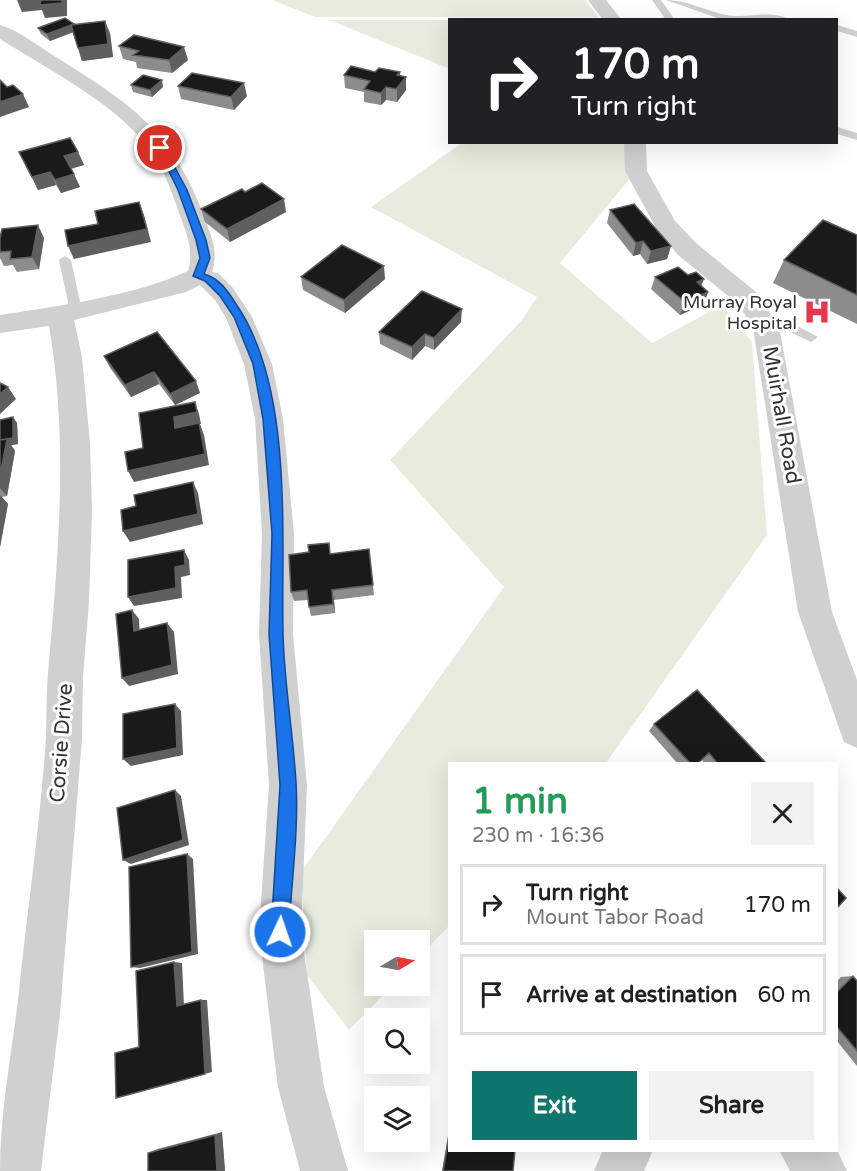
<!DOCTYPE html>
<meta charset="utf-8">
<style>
:root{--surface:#fff;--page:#f2f2f2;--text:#202124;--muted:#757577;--line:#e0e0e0;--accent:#0f766e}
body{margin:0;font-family:"Varela Round",sans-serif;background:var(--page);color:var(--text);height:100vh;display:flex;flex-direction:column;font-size:22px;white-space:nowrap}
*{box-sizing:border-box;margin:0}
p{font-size:20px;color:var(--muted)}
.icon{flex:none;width:33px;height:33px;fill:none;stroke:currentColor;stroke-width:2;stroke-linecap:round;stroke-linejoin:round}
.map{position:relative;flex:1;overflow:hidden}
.details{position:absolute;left:448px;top:762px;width:390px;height:390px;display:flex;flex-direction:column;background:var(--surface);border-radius:0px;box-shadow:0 6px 24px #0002}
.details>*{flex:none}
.top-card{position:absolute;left:448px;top:18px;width:390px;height:126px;border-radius:0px;box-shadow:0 6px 24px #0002;background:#202124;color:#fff;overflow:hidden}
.needle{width:39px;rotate:80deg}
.buttons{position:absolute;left:364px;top:930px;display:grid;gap:12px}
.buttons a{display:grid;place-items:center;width:66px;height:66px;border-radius:0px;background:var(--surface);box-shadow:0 6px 24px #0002;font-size:30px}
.pin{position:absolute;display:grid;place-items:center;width:51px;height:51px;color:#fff;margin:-26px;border:3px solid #fff;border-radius:50%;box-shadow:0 2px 6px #0007}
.me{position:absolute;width:66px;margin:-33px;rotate:3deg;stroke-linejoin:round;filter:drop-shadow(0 0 4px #0008)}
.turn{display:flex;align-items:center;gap:21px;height:126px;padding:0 24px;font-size:27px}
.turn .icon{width:78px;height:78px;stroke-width:2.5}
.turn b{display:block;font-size:42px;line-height:51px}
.round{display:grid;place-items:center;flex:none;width:63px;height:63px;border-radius:0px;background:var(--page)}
.head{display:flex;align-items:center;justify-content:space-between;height:102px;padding:0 24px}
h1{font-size:36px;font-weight:800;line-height:45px;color:#1e9e55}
.button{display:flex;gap:12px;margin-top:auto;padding:12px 24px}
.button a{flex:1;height:69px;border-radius:0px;background:var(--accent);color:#fff;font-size:24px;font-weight:800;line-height:69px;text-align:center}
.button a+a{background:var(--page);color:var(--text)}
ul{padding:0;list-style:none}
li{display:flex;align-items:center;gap:18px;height:81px;margin:0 12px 9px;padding:0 12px;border:3px solid var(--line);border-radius:0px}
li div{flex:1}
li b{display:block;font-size:22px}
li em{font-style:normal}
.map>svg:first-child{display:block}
.green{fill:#e7ecdf}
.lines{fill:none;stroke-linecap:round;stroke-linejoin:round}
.service{fill:#d0d0d0;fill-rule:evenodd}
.minor{fill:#d0d0d0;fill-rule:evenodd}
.tertiary{fill:#d0d0d0;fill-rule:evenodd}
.wall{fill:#8c8c8c}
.shaded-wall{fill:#5f5f5f}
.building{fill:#1a1a1a;stroke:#5f5f5f;stroke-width:1.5}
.route{fill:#1a73e8;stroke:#114b97;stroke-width:1.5}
.labels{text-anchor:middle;stroke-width:6;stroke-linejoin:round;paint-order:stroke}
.far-poi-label{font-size:18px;fill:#333;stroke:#fff;text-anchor:end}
.street-label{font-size:21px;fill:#333;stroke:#fff}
</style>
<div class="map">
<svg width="857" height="1171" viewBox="0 0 857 1171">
<rect width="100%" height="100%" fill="#fff"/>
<!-- green -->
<path class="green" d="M272,0H585L599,17H315Z
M329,20H450V69Z
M462,143H636V171L560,263L652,343L722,305L752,342L767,535L606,763L450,764V925L420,956V940H375V986H392L349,1030L307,975L301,872L504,587L390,460L521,321L537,297L371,207Z"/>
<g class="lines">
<!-- service -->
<path class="service" d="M652,0H661L675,20H666Z
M666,0C691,0 712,15 735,16C753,17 773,10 790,20H723Z
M837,25L857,31V37L837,31Z
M837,127L857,133V140L837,134Z
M65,256L71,260L82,311L76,315L70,311L59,260Z
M766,322L792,323L818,337L811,342L790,332L761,330L759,327Z"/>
<!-- minor -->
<path class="minor" d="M0,25C19,30 39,47 56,57C133,105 172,131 205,218C211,236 219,253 212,272L218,273L233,288L252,317L272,364L283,419L294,534L293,634L307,785L301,932L324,1087L348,1171H300L278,1087L259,932L269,785L259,634L262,534L255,419L244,364L226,318L215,300L200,285L186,292L74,320L82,357L90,443L92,510L89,601L83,677L82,738L60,1014L41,1171H0C0,1112 11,1058 18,1000C27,913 40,825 46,738C47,717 46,695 48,674C58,558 69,441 49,326L0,333V315C59,306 134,296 188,271C194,252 187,235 181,218C173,196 166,173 153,154C120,105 50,71 0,39Z
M603,1150H653L644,1171H594Z
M779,1150H837L847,1171H790Z"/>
<!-- tertiary -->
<path class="tertiary" d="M588,0H606L622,20H603Z
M624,142H646L647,171L675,221L696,243L756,292L779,327L832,612L857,680V748L844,742L798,612L753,328L738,304L678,255L657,230L625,171Z"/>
</g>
<!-- wall -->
<path class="wall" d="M74,25L110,33L113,57L82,61L73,32L50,41L41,34L38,28Z
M119,46L188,60L172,73L137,68L136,62L123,59Z
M344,75L400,76L406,77V90L397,102L386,100L381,105L364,102V92L345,88Z
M131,85L163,87L152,97L133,92Z
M178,86L247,96L234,110L181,99Z
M19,152H78L84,165L71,169L80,187L61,193L56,185L38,190Z
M201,209L286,212L230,242L205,222Z
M610,210L671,246L667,259L647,264L640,254L633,256L607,223Z
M857,235V324L773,283L784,260Z
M0,238H44L39,269L17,272L13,265L4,266L0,258Z
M688,275L704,279L701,285L708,292L704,304L680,315L651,289L655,277Z
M301,277L385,279L345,313L303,290Z
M461,322L434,350L425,346L412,360L380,344L379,332Z
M157,332L200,393L175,405L159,384L131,397L110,368L104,356Z
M13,417L17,423L18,444L11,445L15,451L7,496L2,497L8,504L0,547V420Z
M369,549L374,595L334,600L335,613L311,616L309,607L308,600L294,601L291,592L332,554Z
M654,724L767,764H705L702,760L698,764H678L649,731Z
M853,976L857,981V1066L837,1041V981L841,977Z
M450,1123V1150L513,1171H442Z
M222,1132L225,1171H148V1153L157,1149Z"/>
<!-- shaded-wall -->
<path class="shaded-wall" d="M17,0H67V16L45,18L42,10L22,12Z
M105,21L110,33L113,57L82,61L78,48Z
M74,24L76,31L50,41L47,34Z
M184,47L188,60L172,73L169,60Z
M400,72V84L406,77V90L397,102V75Z
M162,80L163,87L152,97L150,90Z
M244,83L247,96L234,110L231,97Z
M386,87V100L381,105V93Z
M23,94L29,107L0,117V102Z
M78,152L84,165L69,169L64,156Z
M50,172L56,185L38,190L32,177Z
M74,174L80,187L61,193L55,180Z
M284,199L286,212L230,242L227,229Z
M139,202L144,215L151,242L74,259L68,246Z
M38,225L44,238L39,269L32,257Z
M643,241L640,254L633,256L636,243Z
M671,246L667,259L647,264L651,251Z
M384,266L385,279L345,313L344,300Z
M704,279L699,291L697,282Z
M708,292L704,304L680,315L685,302Z
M462,309L461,322L434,350V338Z
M425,334V346L412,360V347Z
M154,372L159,384L131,397L125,385Z
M196,381L200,393L175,405L170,394Z
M8,387L16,399L0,414V394Z
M195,402L199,414L201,424H200L204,435L209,465L134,482L128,471L175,428L174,417Z
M13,417L17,423L18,444L11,445L15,451L7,496L0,488V447Z
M193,482L198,493L203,524L130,542L123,531Z
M0,495L8,504L0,547Z
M184,550L189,560L190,575L181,577L182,598L134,606L128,597L175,567Z
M332,590L334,600L335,613L333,604Z
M132,610L139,619L140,640L134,631Z
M167,623L174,632L178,674L129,686L122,678Z
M175,704L181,711L183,755L131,766L123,759Z
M175,790L181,796L189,845L131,864L123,860Z
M187,854L193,859L198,954L140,968L131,967Z
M174,962L182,963L184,1006H177Z
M201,1000H207L212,1072L116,1098Z
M222,1132L225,1171H217L215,1135Z"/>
<!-- building -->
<path class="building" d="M41,0H62V3L40,5Z
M65,18L74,24L47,34L38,28Z
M105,21L108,44L78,48L71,25Z
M134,35L184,47L169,60L133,55L139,51L119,46Z
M351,66L375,72L379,68L400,72L397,75L406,77L396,89L386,87L381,93L364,89L370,81L344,75Z
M192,73L244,83L231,97L178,86Z
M143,75L162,80L150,90L131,85Z
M0,80L7,87L13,85L23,94L0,102Z
M70,138L78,152L64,156L74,174L55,180L50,172L32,177L19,152Z
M262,183L284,199L227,229L201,209L242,189L245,192Z
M139,202L147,229L68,246L65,230L98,224L95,211Z
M634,204L671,246L651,251L643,241L636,243L610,210Z
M823,220L857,235V295L784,260Z
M38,225L32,257L10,259L11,251L0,252V238L2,229Z
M342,245L384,266L344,300L301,277Z
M678,267L688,275L696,272L704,279L697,282L708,292L685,302L655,277Z
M422,291L462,309L434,338L425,334L412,347L379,332Z
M157,332L196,381L170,394L154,372L125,385L104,356Z
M0,383L8,387L0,394Z
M195,402L197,412L174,417L175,428L199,423L205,454L128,471L125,452L143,448L139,413Z
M13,417V438L0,440V420Z
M7,439L0,476V440Z
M193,482L198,514L123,531L121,510L136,506L134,495Z
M329,543L330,554L369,549L373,585L332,590L333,604L309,607L307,590L291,592L289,555L309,552L308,545Z
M184,550L185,565L175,567L176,588L128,597V560Z
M132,610L134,631L167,623L172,665L122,678L116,614Z
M697,690L767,764H718L709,753L697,764H691L654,724Z
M175,704L177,748L123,759V714Z
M175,790L183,840L123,860L117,808Z
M187,854L192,952L131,967L129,867Z
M837,888L846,898L837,908Z
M174,962L177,1006L201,1000L205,1074L116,1098L115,1053L139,1047L136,971Z
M853,976L857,981V1051L837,1027V992Z
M450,1131V1150H515L513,1171H443Z
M215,1135L217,1171H148V1153Z"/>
<!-- route -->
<path class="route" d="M157,147H164L187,190L206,240L210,258L204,274C219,278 228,291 236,304C294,388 281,535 283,633C284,682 293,732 296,782C299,830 291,884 289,932L286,938L280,941L274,938L271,932L280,785L269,634L272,534L263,419L253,364L234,317L220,296L205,281L193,276L200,258L196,240L178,190Z"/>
<!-- icons -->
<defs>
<symbol id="hospital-bare" viewBox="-9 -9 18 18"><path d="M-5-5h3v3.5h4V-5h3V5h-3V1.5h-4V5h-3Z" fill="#e8374c" stroke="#fff" stroke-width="2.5" paint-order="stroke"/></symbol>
</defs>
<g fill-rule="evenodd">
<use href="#hospital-bare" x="798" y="293" width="38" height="38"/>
</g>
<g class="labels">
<!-- far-poi labels -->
<g class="far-poi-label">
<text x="797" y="308">Murray Royal<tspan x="797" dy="21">Hospital</tspan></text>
</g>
<!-- street labels -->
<g class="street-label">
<text transform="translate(782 415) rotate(80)" y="7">Muirhall Road</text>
<text transform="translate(61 743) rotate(-86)" y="7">Corsie Drive</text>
</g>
</g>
</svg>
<div class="buttons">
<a><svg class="needle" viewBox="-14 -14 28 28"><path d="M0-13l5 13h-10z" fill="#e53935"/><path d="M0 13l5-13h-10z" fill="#757577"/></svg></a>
<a><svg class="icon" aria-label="search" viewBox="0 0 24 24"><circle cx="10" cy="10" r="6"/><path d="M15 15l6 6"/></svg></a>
<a><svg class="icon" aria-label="layers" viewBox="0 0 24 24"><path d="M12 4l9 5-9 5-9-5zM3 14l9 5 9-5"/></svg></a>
</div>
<div class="pin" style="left:160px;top:148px;background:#d93025"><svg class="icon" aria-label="arrive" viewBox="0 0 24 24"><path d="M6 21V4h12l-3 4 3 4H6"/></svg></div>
<svg class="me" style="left:280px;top:932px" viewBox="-20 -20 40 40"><circle r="17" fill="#1a73e8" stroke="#fff" stroke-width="3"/><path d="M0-11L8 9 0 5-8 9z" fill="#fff"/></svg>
<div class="top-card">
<div class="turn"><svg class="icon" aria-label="right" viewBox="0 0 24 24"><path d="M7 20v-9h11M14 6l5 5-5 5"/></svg><div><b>170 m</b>Turn right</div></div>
</div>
<section class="details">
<div class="head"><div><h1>1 min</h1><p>230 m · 16:36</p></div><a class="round"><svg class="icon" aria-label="close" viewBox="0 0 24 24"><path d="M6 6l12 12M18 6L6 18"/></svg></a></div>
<ul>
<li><svg class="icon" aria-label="right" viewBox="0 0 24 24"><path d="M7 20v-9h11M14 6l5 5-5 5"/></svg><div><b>Turn right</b><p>Mount Tabor Road</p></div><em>170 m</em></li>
<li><svg class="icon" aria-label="arrive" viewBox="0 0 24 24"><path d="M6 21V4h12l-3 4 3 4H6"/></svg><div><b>Arrive at destination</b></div><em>60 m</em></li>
</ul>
<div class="button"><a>Exit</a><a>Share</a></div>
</section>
</div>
